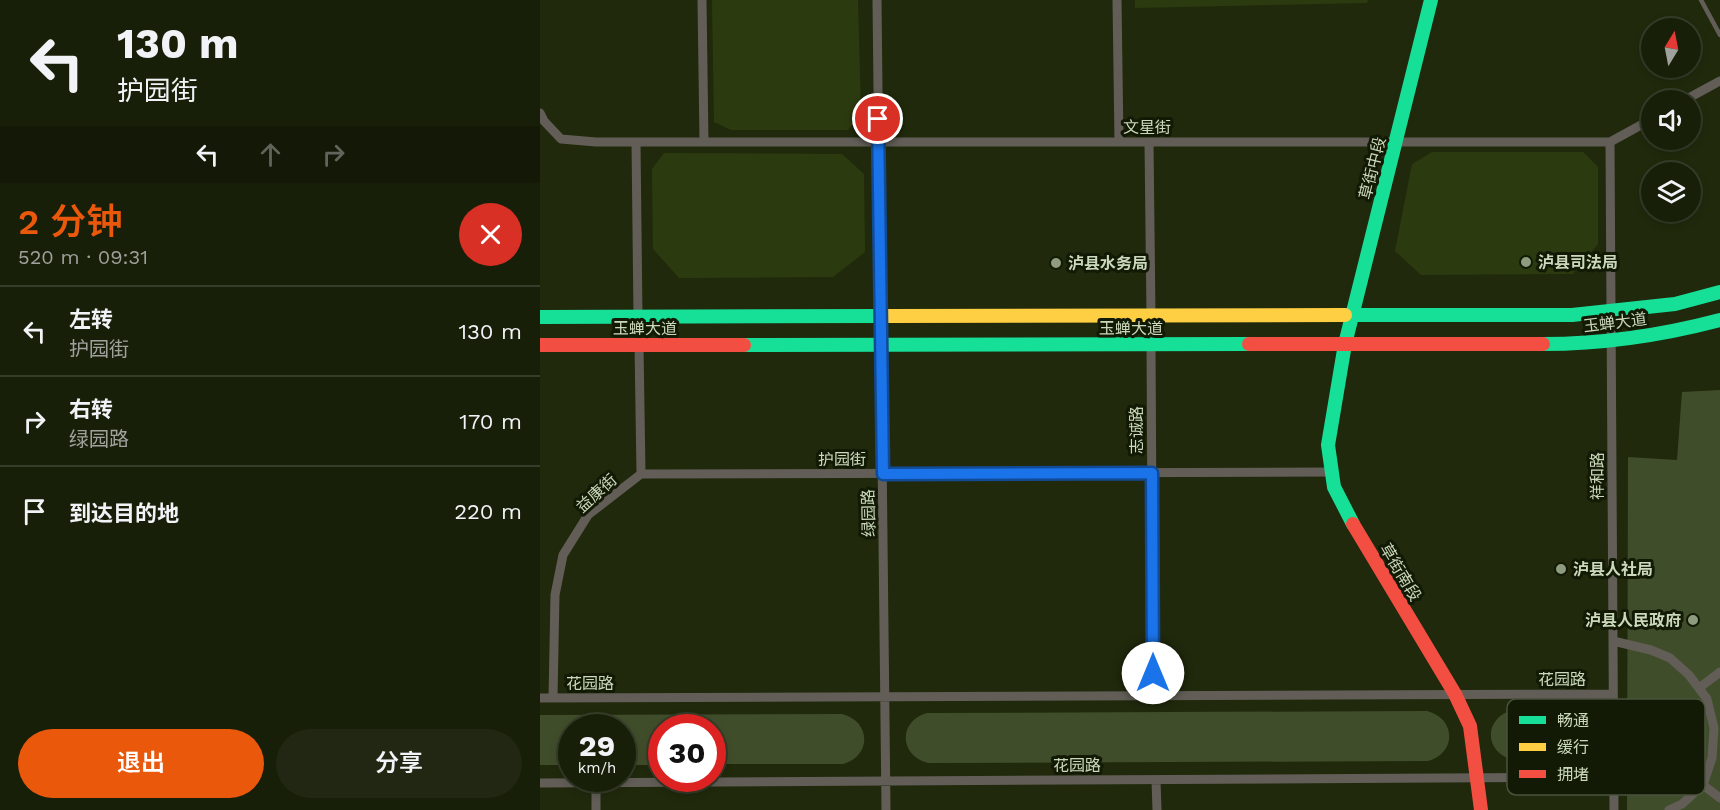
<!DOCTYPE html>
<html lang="zh">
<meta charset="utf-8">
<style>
:root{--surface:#181f09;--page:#212712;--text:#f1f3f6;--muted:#9fa29c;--line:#363d2a;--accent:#ea580c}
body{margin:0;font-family:"Work Sans","Noto Sans SC",sans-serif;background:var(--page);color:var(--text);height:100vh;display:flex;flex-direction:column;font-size:22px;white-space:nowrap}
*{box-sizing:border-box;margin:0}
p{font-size:20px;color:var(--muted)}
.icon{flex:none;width:33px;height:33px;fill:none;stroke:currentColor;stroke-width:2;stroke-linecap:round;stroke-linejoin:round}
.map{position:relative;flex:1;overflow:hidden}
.sheet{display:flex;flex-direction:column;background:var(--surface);width:540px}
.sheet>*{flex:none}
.guide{background:#181f09;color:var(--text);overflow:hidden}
.needle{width:39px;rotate:10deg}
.fabs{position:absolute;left:1101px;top:18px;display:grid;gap:12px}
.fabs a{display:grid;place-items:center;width:60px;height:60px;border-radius:50%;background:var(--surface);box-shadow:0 3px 9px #0003,0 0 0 2px var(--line);font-size:30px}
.speed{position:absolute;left:18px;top:714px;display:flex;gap:12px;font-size:30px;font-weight:700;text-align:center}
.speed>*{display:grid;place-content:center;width:78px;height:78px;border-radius:50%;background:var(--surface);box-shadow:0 3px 9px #0003,0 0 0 2px var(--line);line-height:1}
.speed small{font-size:15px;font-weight:400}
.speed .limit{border:9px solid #d22;background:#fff;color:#111}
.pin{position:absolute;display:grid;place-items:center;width:51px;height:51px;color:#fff;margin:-26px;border:3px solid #fff;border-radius:50%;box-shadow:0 2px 6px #0007}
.me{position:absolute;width:66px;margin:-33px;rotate:0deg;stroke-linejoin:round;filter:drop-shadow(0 0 4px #0008)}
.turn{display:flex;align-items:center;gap:21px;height:126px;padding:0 18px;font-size:27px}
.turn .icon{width:78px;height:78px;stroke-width:2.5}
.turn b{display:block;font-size:42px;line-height:51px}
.lanes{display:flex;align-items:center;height:57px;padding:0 18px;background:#0003;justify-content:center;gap:30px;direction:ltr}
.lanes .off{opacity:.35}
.round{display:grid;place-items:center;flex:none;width:63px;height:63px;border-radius:32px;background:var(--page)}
.overview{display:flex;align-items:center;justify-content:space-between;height:102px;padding:0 18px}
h1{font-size:36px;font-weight:600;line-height:45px;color:var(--accent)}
.action{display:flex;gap:12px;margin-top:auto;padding:12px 18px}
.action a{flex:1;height:69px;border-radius:36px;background:var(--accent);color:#fff;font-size:24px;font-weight:600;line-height:69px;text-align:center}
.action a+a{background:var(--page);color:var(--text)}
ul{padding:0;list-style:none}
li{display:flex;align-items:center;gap:18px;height:90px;padding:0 18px;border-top:2px solid var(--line)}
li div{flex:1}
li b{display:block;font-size:22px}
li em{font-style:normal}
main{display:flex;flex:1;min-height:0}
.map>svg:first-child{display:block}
.built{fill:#2c3b0f}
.green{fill:#404d2a}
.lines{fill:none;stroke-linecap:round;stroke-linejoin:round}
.lane{stroke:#625e57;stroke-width:4.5}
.street{stroke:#625e57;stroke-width:9}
.fast{stroke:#16e098;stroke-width:14}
.slow{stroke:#ffcf43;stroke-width:14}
.jam{stroke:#f24e42;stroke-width:14}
.route-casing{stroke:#114b97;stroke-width:15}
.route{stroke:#1a73e8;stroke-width:10}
.poi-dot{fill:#8f9b7e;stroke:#121a05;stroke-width:2}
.labels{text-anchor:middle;stroke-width:6;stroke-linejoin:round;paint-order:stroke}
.street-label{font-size:16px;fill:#cbd8bb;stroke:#121a05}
.poi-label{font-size:16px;font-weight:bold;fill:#cbd8bb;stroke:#121a05;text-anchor:start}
.key{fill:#121a05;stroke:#4a533c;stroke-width:1.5}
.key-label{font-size:16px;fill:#cbd8bb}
</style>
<main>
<section class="sheet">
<div class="guide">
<div class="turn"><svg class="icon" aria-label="left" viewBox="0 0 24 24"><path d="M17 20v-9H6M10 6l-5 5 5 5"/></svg><div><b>130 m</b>护园街</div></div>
<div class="lanes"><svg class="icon" aria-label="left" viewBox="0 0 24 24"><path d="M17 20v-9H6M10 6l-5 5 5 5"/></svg><svg class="icon off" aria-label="ahead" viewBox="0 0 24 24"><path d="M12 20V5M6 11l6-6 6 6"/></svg><svg class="icon off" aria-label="right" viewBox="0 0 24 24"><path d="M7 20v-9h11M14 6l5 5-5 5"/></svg></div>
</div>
<div class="overview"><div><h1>2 分钟</h1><p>520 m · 09:31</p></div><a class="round" style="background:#d93025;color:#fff"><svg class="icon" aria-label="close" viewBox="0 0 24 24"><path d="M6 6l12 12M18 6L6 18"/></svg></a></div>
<ul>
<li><svg class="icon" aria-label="left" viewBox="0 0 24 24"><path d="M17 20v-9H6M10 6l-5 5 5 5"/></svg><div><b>左转</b><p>护园街</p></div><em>130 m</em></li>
<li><svg class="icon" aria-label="right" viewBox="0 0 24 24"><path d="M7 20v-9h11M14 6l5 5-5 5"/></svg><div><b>右转</b><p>绿园路</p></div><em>170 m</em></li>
<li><svg class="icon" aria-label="arrive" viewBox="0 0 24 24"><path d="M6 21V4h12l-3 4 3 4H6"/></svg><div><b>到达目的地</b></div><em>220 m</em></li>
</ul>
<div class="action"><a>退出</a><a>分享</a></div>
</section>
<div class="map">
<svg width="1180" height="810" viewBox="0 0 1180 810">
<rect width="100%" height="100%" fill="#20290c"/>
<!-- built -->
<path class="built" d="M172,0H318L321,115L308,130H191L174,122Z
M595,0H828L827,3L595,8Z
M892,152H1043L1058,167V244L1033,274L881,275L855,251L872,164Z
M124,153L302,154L324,174L325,252L293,277L139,278L113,249L112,169Z"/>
<!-- green -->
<path class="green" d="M1180,390V810H1087L1088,457L1137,460L1142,392Z
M972,710L1034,711C1044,713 1052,718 1055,728C1060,742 1050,758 1036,760C1019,763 991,760 974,760C944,753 943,719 972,710Z
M887,711C916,718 917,753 888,761L388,763C359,756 358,721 387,713Z
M302,714C331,721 332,756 303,764H173L172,728H122L121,765H83L82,728H32L31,765H0V715Z"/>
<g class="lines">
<!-- lane -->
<path class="lane" d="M1161,0L1180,35"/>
<!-- street -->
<path class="street" d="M162,0L164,142
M337,0L346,810
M577,0L579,142
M1145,100L1180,81
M0,113L4,121L21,139L56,142H1070L1112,119
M96,142L98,317
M609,142L611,316
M1070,142L1074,810
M611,344L613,696
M101,474L792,472
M1073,641L1111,650L1130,658L1149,675L1167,699L1174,728L1172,758L1163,785L1142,804L1129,810
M1159,688L1180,672
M0,698L1073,694
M13,698L15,595L23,555L48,515L101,474L99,345
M616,780L617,810
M0,783L1073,777
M1163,785L1180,798
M56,810V783"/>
<!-- fast -->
<path class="fast" d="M805,315H1032L1135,304L1180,292
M0,317L347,316
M1003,344C1062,344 1123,335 1180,320
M204,345L709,344
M813,524L794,487L788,445L805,344L891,0"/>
<!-- slow -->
<path class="slow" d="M347,316L805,315"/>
<!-- jam -->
<path class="jam" d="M709,344H1003
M0,345H204
M813,524L915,694L930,726L941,810"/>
</g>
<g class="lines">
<defs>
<path id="route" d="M338,119L343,474L612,473L613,673"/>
</defs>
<!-- route casing -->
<use href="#route" class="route-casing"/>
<!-- route -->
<use href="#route" class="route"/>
</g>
<!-- markers -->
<g class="poi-dot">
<circle cx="986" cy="262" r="6"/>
<circle cx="516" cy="263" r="6"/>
<circle cx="1021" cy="569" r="6"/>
<circle cx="1153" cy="620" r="6"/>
</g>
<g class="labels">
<!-- street labels -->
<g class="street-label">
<text x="607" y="133">文星街</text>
<text transform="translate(832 168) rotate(-76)" y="6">草街中段</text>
<text transform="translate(1075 322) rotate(-7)" y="6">玉蝉大道</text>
<text x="105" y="334">玉蝉大道</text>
<text x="591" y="334">玉蝉大道</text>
<text transform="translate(596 430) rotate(-90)" y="6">志诚路</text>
<text x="302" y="465">护园街</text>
<text transform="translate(1057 476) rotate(-90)" y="6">祥和路</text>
<text transform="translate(56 493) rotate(-42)" y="6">益康街</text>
<text transform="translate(328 513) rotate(-91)" y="6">绿园路</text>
<text transform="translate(861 572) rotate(59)" y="6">草街南段</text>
<text x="1022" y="685">花园路</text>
<text x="50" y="689">花园路</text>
<text x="537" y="771">花园路</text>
</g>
<!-- poi labels -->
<g class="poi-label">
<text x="998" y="268">泸县司法局</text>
<text x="528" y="269">泸县水务局</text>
<text x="1033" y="575">泸县人社局</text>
<text x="1141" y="626" text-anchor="end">泸县人民政府</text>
</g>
</g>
<!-- legend -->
<rect x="967" y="699" width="198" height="96" rx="9" class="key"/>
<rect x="979" y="716" width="27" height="8" fill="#16e098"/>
<rect x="979" y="743" width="27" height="8" fill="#ffcf43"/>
<rect x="979" y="770" width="27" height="8" fill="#f24e42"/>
<g class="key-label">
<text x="1017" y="726">畅通</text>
<text x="1017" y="753">缓行</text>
<text x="1017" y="780">拥堵</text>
</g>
</svg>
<div class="fabs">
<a><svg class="needle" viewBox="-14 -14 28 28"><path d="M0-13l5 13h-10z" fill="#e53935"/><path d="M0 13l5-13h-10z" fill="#9fa29c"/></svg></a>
<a><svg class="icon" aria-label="sound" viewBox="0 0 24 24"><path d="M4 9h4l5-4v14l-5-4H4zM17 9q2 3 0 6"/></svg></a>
<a><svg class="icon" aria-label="layers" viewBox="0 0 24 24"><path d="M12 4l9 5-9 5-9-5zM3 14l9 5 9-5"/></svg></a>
</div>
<div class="speed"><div>29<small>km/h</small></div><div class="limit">30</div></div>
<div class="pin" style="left:338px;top:119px;background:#d93025"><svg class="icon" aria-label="arrive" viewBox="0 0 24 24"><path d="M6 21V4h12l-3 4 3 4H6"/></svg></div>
<svg class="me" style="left:613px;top:673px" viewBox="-20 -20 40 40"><circle r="19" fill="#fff"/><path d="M0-13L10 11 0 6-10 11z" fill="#1a73e8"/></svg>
</div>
</main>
